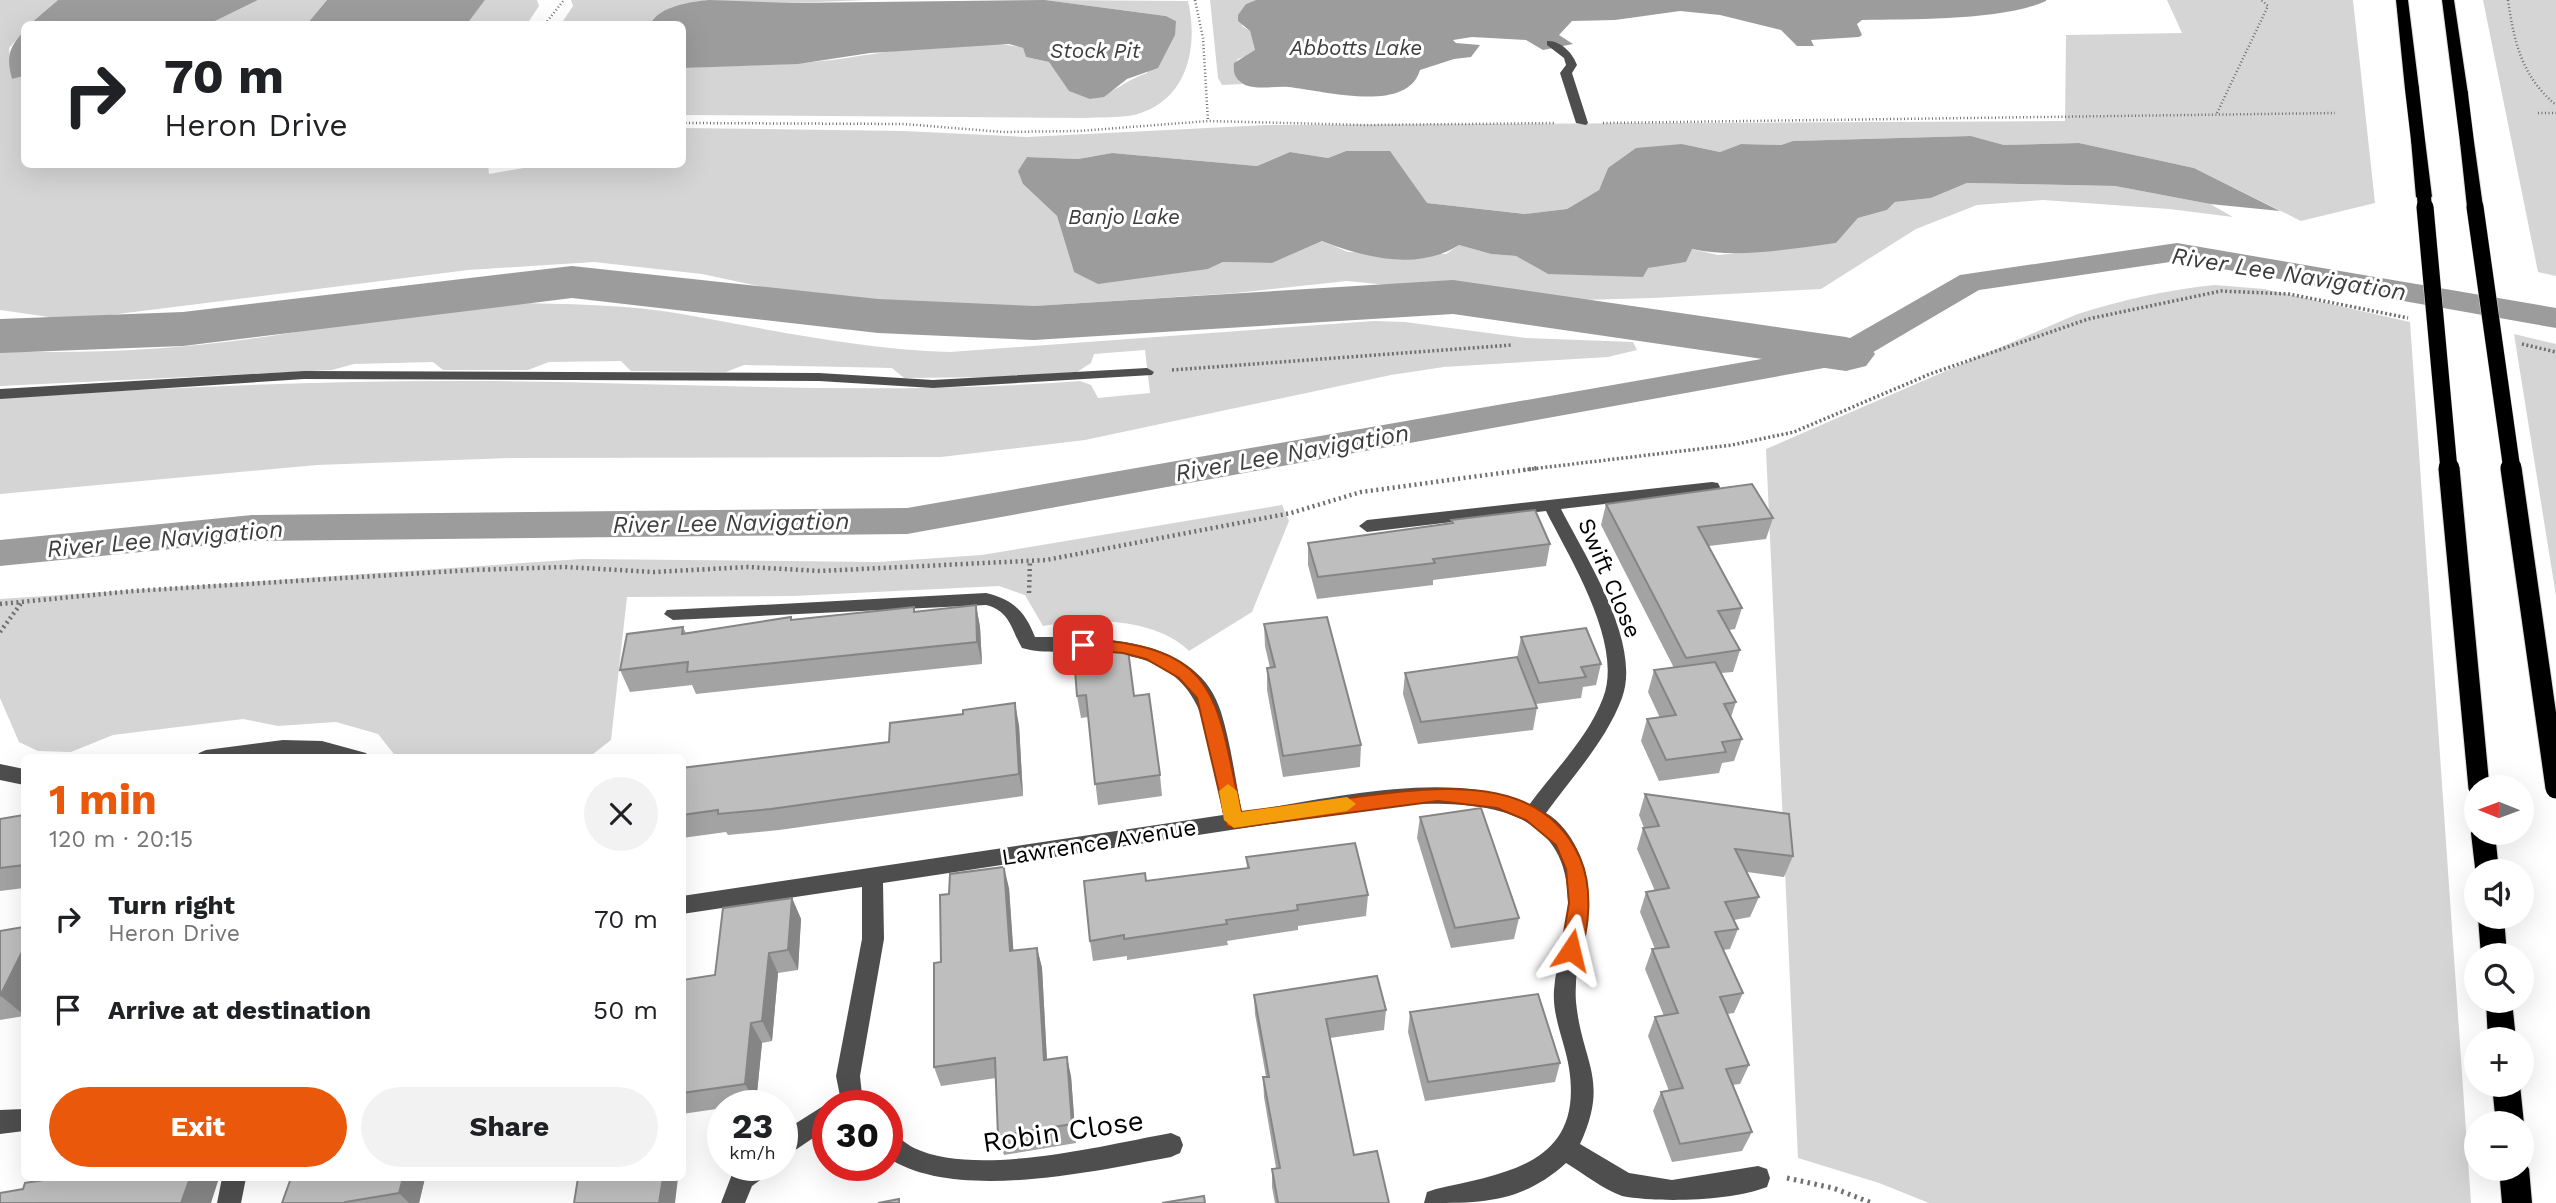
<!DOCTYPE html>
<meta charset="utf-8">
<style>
:root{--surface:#fff;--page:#f2f2f2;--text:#202124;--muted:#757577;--accent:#ea580c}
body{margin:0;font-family:"Work Sans",sans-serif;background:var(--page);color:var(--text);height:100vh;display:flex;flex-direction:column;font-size:26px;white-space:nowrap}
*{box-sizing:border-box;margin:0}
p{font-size:23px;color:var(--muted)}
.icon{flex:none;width:38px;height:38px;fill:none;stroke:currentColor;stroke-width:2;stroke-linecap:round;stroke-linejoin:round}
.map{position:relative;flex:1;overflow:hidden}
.details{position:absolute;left:21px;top:754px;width:665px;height:427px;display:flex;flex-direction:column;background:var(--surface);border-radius:10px;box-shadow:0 7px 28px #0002}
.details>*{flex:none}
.guide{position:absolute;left:21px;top:21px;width:665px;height:147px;border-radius:10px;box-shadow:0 7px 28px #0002;background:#fff;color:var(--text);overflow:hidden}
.needle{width:46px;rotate:271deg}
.controls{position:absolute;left:2464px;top:775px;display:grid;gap:14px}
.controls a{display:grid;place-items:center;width:70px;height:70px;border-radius:50%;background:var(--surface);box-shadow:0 7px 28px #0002;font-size:35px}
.speed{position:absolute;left:707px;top:1090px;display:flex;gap:14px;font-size:35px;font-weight:700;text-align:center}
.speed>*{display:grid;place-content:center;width:91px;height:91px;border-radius:50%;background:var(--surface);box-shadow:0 7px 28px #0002;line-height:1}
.speed small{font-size:18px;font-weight:400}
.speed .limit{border:10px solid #d22;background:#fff;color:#111}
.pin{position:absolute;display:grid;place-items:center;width:60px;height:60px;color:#fff;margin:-30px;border-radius:14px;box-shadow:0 4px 10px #0006}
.me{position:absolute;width:77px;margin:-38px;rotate:10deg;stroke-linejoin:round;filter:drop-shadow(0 0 5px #0008)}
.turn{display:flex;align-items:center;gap:24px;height:147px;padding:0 28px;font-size:32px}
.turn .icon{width:91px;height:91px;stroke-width:2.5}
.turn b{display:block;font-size:49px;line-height:60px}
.round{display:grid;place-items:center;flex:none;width:74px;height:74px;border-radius:37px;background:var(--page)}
.head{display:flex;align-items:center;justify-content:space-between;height:119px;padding:0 28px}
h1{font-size:42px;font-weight:700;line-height:52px;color:var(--accent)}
.button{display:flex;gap:14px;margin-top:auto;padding:14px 28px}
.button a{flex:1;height:80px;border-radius:42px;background:var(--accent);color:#fff;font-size:28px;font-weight:700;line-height:80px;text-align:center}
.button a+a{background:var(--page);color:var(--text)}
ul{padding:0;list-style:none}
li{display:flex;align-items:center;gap:21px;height:91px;padding:0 28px}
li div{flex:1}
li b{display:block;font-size:26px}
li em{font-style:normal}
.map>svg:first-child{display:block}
.green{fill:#d5d5d5}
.water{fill:#9c9c9c}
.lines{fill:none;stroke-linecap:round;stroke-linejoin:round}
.canal{fill:#9c9c9c;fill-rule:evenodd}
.river{fill:#9c9c9c;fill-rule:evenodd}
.highway-casing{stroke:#dbdbdb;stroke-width:2}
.path-far3{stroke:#707070;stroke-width:2.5;stroke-dasharray:1 2.5;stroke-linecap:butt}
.path-far2{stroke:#707070;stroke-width:3.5;stroke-dasharray:2 2.5;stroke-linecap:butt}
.path-far1{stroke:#707070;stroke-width:4.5;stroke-dasharray:2 3.5;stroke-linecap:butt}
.path{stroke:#707070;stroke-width:5;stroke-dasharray:2.5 4.5;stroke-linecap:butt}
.minor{fill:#4e4e4e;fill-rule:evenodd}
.highway{fill:#000;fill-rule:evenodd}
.highway-bridge-far2-casing{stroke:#dbdbdb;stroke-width:15;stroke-linecap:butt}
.highway-bridge-far1-casing{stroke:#dbdbdb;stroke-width:18;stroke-linecap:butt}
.highway-bridge-casing{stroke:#dbdbdb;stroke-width:23;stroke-linecap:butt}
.highway-bridge-far2{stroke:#000;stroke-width:14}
.highway-bridge-far1{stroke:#000;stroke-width:17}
.highway-bridge{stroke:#000;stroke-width:21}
.wall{fill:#a3a3a3}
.shaded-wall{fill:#858585}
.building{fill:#bebebe;stroke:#858585;stroke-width:2}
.route{fill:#ea580c;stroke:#983908;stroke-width:2}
.slow{fill:#f59e0b}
.labels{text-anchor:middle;stroke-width:6;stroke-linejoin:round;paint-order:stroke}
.far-water-label{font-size:21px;font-style:italic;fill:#3d3d3d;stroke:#fff}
.street-label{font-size:23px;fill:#000;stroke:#fff}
.water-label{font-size:24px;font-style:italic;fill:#3d3d3d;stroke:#fff}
.near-street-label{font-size:28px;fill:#000;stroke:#fff}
</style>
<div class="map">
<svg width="2556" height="1203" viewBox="0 0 2556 1203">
<rect width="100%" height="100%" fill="#fff"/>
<!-- green -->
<path class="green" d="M0,0H58L30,24H24V31L9,48L12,79L24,76V164H488L489,174L541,165L682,164L683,128L904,131L1027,137L1267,125L2065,121L2066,35L2182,33L2167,0H2353L2375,203L2301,221L2194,168L2079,143L2004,145L1971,136L1793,141L1781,145L1741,144L1720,152L1682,144L1608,168L1599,190L1567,209L1526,214L1427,203L1346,151L1328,158L1290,152L1257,166L1112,153L1078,159L1027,157L1023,184L1057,216L1074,272L1208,269L1223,262L1272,263L1322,241L1348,252L1446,254L1459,245L1491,254L1516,256L1548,274L1686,262L1691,249L1718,255L1836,243L1858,218L1887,210L1895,202L1931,198L1967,183L2115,186L2210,204L2233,217L2169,209L2043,200L1977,205L1916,229L1821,289L1653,298L1545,301L1347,281L1236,293L927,313L853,306L702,274L594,262L468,270L70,320L0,310Z
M258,0H327L307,24H209Z
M485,0H537L539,6L527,24H467Z
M571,0H868L791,3L654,18L650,24H561L573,6Z
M1045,0L1188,1C1199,48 1187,102 1134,115C1118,118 1100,117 1084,118L683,115V68C732,65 783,66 832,60C882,53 976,35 1023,48L1026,57L1049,62L1058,74L1090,99C1112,95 1125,80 1147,73L1176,21L1166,16Z
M1210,0H1256L1246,4L1242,26L1250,31L1255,50L1252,54L1238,59L1233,67L1234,73L1243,84L1222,85L1218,78Z
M2483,0H2556V276L2538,272Z
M2215,285L2264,289L2410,322L2471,1203H1929L1879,1183L1798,1158L1766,449L2075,315C2121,300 2166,290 2215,285Z
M501,303C561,304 623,304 682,314C772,330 858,349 950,352L1374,321L1405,322L1526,338L1633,342L1637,350L1608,357L1444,367L1391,375L1085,440L941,457L513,458L317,465L0,494V398C159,388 318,380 477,381C677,382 880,397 1080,381L1091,385L1098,398L1150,393L1145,350L1094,354L1091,363L1077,372L999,377L904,378L892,368L744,365L726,372L631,371L621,361L549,362L528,370H443L433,362L354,364L332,370L0,386V351C83,354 167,350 249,339C334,328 416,308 501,303Z
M2514,334L2556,344V596Z
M1282,505L1289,521L1252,612L1189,651C1154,617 1088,618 1043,626L1025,595L999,586L793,596L627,597L611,740L588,758H397L378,734L336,722L278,726L243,719L113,735L71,752L38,751L19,742L0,698V599L581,559L878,562L982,555Z"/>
<!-- water -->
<path class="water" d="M58,0H258L209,24H30Z
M327,0H485L467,24H307Z
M709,0L791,3L1045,0L1166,16L1176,21L1175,35L1158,68L1127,79L1104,97L1090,99L1069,91L1049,62L1026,57L1023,48L1009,44L870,53L798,64L683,68L682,24H650C660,6 690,2 709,0Z
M1256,0H2046V1C2002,21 1912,19 1862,20L1857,24L1862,35L1859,37L1811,40L1814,46H1797L1781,30L1720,15L1680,11L1615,20L1572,21L1559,35L1573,44L1543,50L1526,40L1472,37L1453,40L1456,43L1480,45L1471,57L1454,59L1420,70C1407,115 1322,90 1288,87C1275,86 1258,90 1245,85C1236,80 1232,73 1234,63L1255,50L1250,31L1238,21V15L1246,4Z
M24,31V76L12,79C6,57 9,47 24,31Z
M1971,136L2004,145L2079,143L2194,168L2280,211L2210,204L2115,186L1967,183L1931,198L1895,202L1887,210L1858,218L1836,243C1787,249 1740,259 1692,249L1686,262L1648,268L1643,277L1548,274L1516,256L1491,254L1459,245C1419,271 1365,258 1322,241L1272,263L1223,262L1208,269L1098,284L1074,272L1057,216L1023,184L1018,171L1027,157L1078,159L1112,153L1257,166L1290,152L1328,158L1346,151H1390L1427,203L1525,214L1567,209L1599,190L1608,168L1636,148L1682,144L1720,152L1741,144L1781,145L1793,141Z"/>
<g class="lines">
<!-- canal -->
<path class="canal" d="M2177,243L2556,308V328L2177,261L1979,290L1858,361L1846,364L907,534L252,541L0,566V540L252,515L907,508L1836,346L1960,275Z"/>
<!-- river -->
<path class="river" d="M572,266L878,299L1034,306L1453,280L1846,337L1866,342L1875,354L1866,366L1846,371L1453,314L1034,340L878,333L572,298L183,346L0,353V319L183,312Z"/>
<defs>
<path id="highway" d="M2396,0H2408L2419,89L2412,93L2405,89Z
M2442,0H2454L2468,94L2461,98L2454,94Z
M2418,136L2425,140L2432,197L2424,202L2416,197L2411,140Z
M2467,138L2474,142L2483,207L2475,212L2467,207L2460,142Z
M2476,825V833H2495L2499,872H2476V876L2471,833Z
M2478,917H2504L2507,956H2481Z
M2486,1001H2512L2516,1040H2488Z
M2492,1085H2520L2524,1124L2522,1130V1124H2496Z
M2522,1158L2529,1169L2532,1203H2502L2499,1169H2522Z"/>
</defs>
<!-- highway casing -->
<use href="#highway" class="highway-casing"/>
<!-- path-far3 -->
<path class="path-far3" d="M1195,0L1203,38L1208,121
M2508,0C2514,42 2522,77 2556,105
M545,24L564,0
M2217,113L2268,6L2261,0
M2538,113H2556
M682,123L904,124L1003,132L1079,131L1208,121L1365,125L1556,123
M1603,123L2335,113"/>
<!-- path-far2 -->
<path class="path-far2" d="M2522,344L2556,352
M1172,370L1512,345
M1523,470L1732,445L1794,432L1930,374L2088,319L2221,291L2289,294L2408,318"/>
<!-- path-far1 -->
<path class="path-far1" d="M1029,593L1030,561
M0,604L133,591L473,570L565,567L654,572L748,567L820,571L1046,560L1291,513L1361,492L1538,468
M0,632L22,602"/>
<!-- path -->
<path class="path" d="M1787,1178L1833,1188L1872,1203"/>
<!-- minor -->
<path class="minor" d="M1547,41C1560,40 1573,53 1577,65L1572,73L1588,123L1586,125L1576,123L1560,73L1566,65L1564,58L1547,45Z
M1147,368L1154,372L1152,375L933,388L819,381L304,379L0,399V389L304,371L819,373L933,380Z
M1712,482L1718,483L1720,487L1718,491L1561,509C1586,558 1642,643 1622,698C1606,741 1572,777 1546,813C1560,821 1570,835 1577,849C1604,905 1572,947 1576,1002C1582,1063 1610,1079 1580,1144L1629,1173L1672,1180L1758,1166L1767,1169L1770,1178L1767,1187C1732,1201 1658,1203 1622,1196C1603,1189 1584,1174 1566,1163C1522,1203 1482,1203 1424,1203L1427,1192L1436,1189C1507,1173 1584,1164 1569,1068C1565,1042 1552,1017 1554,990C1556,960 1569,931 1568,901C1567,802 1471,801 1396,805L883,883L884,939L860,1076L862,1095L867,1106H842L836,1076L862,939V887L682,914V896L1223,815C1206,730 1210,661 1103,652C1077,650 1046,655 1022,648C1011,629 1010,611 986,605L673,620L664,614L667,610L986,593C1012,599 1025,611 1035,637C1098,637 1198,636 1221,712C1231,744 1235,779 1242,812C1324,800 1453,767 1529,805C1554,771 1588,738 1603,698C1624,644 1570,559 1546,511L1367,532L1359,526L1367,520Z
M283,740L322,741L366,753L369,758L303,755L196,758L199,753L206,750Z
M0,764L24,769V785L0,780Z
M828,1103L836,1106H828V1128L782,1159V1132Z
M24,1109V1131L0,1134V1110Z
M887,1130C898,1135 904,1143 914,1148C977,1178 1104,1145 1171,1133L1180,1137L1183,1145L1180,1153L1171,1157C1095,1171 954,1203 887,1157Z
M739,1166H770L767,1175L752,1186L745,1203H721L734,1169Z
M222,1178H246L241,1203H217Z"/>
<!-- highway -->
<use href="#highway" class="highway"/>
<defs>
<path id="highway-bridge-far2" d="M2412,89L2418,140
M2461,94L2467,142
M2424,197L2425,209"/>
<path id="highway-bridge-far1" d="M2425,207L2449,470
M2475,207L2512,470"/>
<path id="highway-bridge" d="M2449,468L2479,788
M2511,468L2556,788"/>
</defs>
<!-- highway-bridge-far2 casing -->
<use href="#highway-bridge-far2" class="highway-bridge-far2-casing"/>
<!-- highway-bridge-far1 casing -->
<use href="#highway-bridge-far1" class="highway-bridge-far1-casing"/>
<!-- highway-bridge casing -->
<use href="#highway-bridge" class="highway-bridge-casing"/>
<!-- highway-bridge-far2 -->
<use href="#highway-bridge-far2" class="highway-bridge-far2"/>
<!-- highway-bridge-far1 -->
<use href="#highway-bridge-far1" class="highway-bridge-far1"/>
<!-- highway-bridge -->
<use href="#highway-bridge" class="highway-bridge"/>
</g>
<!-- wall -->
<path class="wall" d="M1606,504L1773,518L1766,539L1709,546L1742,608L1735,629L1729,630L1740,650L1733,672L1721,673L1736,702L1731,717L1742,739L1734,761L1722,763L1719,773L1659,781L1641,741L1647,719L1660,718L1648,692L1654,670L1674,668L1601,525Z
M1451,520L1550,544L1546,566L1433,580V585L1317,599L1308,565V543L1451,523Z
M976,605L980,627L982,664L696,694L692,685L630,692L620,670L683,627L686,633L791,617L792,620L916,612Z
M1264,624L1361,745L1360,767L1283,777L1267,690V668H1270L1265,646Z
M1521,637L1601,664L1596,685L1583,687L1581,698L1536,704L1537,708L1533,730L1418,744L1403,694L1405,673L1517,658Z
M1128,650L1134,696L1160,775L1162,796L1098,805L1088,717L1081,718L1077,696Z
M1019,725L1023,796L779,830L728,835L726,832L682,838V768Z
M1645,794L1793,856L1784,877L1747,872L1759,897L1750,917L1734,920L1738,929L1730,949L1723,950L1743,993L1734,1013L1727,1014L1749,1065L1740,1084L1732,1085L1752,1132L1742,1151L1672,1162L1653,1111L1661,1092L1669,1091L1648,1036L1655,1017L1664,1016L1645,969L1652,949H1655L1640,912L1646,892L1655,891L1637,849L1643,828H1644L1639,815Z
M24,815V888L0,891V819Z
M1420,817L1519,918L1514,939L1451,948L1417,838Z
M1246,857L1368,895L1366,916L1298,926V930L1227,941L1228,945L1127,960V956L1093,961L1090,941L1146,881L1247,868Z
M1009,888L1013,951L1037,948L1042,968L1047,1060L1071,1076L1076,1143L1004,1155L998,1136L996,1078L941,1086L934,1067L941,962Z
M792,898L801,919L798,970L778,973L772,1041L762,1043L756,1103L736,1106H723V1108L682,1114V980L715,975Z
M24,927V1016L0,1020V931Z
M1254,995L1386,1010L1384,1030L1330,1038L1354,1155L1389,1203H1275L1272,1187V1169L1276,1168L1264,1097L1263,1077H1266L1255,1014Z
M1410,1012L1560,1063L1555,1082L1425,1101L1408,1032Z
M425,1178L419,1203H282Z"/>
<!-- shaded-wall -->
<path class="shaded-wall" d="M976,605L980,627L982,664L977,642Z
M1015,703L1019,725L1023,796L1019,774Z
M1004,867L1009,888L1015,972L1010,951Z
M792,898L801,919L798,970L788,950Z
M24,948V1015L1,996Z
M1037,948L1042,968L1048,1080L1044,1060Z
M769,953L778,973L772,1041L762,1021Z
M751,1023L762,1043L756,1103L745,1084Z
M1067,1057L1071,1076L1076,1143L1072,1124Z
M682,1116L686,1122L682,1149Z
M190,1178H219L211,1203H181Z
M403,1178H425L419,1203H409L399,1193Z
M663,1178H678L675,1203H659Z"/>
<!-- building -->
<path class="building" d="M1752,484L1773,518L1698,527L1742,608L1718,611L1740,650L1686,658L1606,504Z
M1535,510L1550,544L1433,559L1435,563L1318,577L1308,543L1453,523L1451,520Z
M976,605L977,642L687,672L688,662L620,670L627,634L683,627L682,634L791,617V620L914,607V612Z
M1327,617L1361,745L1283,756L1267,668L1275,667L1264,624Z
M1586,628L1601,664L1581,667L1586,677L1539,683L1521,637Z
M1128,650L1134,696L1149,694L1160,775L1095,784L1086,695L1077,696L1074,657Z
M1517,657L1537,708L1421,722L1405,673Z
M1715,662L1736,702L1724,704L1742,739L1722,742L1726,752L1666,760L1647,719L1676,715L1654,670Z
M1015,703L1019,774L771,809L718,814V810L682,815V768L889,742L890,723L963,714V710Z
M1645,794L1789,814L1793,856L1735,849L1759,897L1725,902L1738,929L1715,932L1743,993L1720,997L1749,1065L1726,1069L1752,1132L1680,1144L1661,1092L1683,1088L1655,1017L1678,1013L1652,949L1669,947L1646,892L1669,888L1643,828L1659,826Z
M1481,808L1519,918L1455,928L1420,817Z
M24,815V865L0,868V819Z
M1355,843L1368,895L1297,905L1298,910L1226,920L1227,924L1124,939V935L1090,941L1084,881L1145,873L1146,881L1249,868L1246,857Z
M1004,867L1010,951L1037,948L1044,1060L1067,1057L1072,1124L998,1136L995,1058L934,1067V963L941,962L940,895L949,894L950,874Z
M792,898L788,950L769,953L762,1021L751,1023L745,1084L682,1093V980L715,975L723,908Z
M24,927V948L0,996V931Z
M1377,976L1386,1010L1326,1019L1354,1155L1377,1151L1389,1203H1278L1272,1169L1280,1168L1263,1077H1269L1254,995Z
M1538,994L1560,1063L1428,1082L1410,1012Z
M56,1178H190L181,1203H0V1193L23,1189L25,1183Z
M291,1178H403L399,1193L345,1202V1203H282Z
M578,1178H663L659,1203H574Z
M1204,1196L1205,1203H1162Z
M899,1199V1203H878Z"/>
<!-- route -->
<path class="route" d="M1083,639C1220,646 1216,697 1241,812C1280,807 1319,802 1357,797C1434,787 1542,771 1580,858C1592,885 1591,929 1578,956L1571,959L1564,956L1561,950L1569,903L1566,869L1556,845L1526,820L1497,808L1438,801L1234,828L1227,826L1197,698L1179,678L1146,659L1123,653L1077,649V640Z"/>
<!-- slow -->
<path class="slow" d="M1228,784L1237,791L1241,812L1347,797L1356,804L1347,811L1234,828L1224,820L1219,791Z"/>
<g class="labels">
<!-- far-water labels -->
<g class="far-water-label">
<text x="1356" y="55">Abbotts Lake</text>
<text x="1095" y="58">Stock Pit</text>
<text x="1124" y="224">Banjo Lake</text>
</g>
<!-- street labels -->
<g class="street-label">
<text transform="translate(1610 578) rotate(67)" y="8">Swift Close</text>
<text transform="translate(1099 842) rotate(-9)" y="8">Lawrence Avenue</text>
</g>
<!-- water labels -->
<g class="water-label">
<text transform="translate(2289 274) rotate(9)" y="8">River Lee Navigation</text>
<text transform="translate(1292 453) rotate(-10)" y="8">River Lee Navigation</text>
<text transform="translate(731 523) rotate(-1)" y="8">River Lee Navigation</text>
<text transform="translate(165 539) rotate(-5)" y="8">River Lee Navigation</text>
</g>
<!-- near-street labels -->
<g class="near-street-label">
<text transform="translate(1063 1131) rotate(-8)" y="10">Robin Close</text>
</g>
</g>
</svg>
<div class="controls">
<a><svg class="needle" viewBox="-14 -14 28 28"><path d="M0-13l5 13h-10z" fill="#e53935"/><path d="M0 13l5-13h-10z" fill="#757577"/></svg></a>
<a><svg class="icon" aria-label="sound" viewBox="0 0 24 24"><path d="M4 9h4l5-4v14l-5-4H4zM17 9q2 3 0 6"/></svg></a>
<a><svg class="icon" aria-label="search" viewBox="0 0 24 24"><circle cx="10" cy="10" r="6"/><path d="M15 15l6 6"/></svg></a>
<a>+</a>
<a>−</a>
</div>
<div class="speed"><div>23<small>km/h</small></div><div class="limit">30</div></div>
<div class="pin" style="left:1083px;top:645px;background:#d93025"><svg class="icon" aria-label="arrive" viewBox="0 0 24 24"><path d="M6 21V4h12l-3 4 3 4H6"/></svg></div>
<svg class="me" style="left:1571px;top:950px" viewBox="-20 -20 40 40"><path d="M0-17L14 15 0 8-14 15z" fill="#ea580c" stroke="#fff" stroke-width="4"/></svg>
<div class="guide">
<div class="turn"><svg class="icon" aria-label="right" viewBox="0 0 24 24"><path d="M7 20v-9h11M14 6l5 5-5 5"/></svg><div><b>70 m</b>Heron Drive</div></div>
</div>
<section class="details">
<div class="head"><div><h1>1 min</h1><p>120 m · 20:15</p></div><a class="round"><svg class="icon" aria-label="close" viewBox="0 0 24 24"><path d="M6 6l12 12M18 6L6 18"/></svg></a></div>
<ul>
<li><svg class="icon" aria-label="right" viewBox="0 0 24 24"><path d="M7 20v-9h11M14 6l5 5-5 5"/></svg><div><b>Turn right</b><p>Heron Drive</p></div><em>70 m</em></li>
<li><svg class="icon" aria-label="arrive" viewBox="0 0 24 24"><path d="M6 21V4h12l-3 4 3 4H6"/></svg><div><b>Arrive at destination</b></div><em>50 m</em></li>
</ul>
<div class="button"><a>Exit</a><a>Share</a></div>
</section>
</div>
